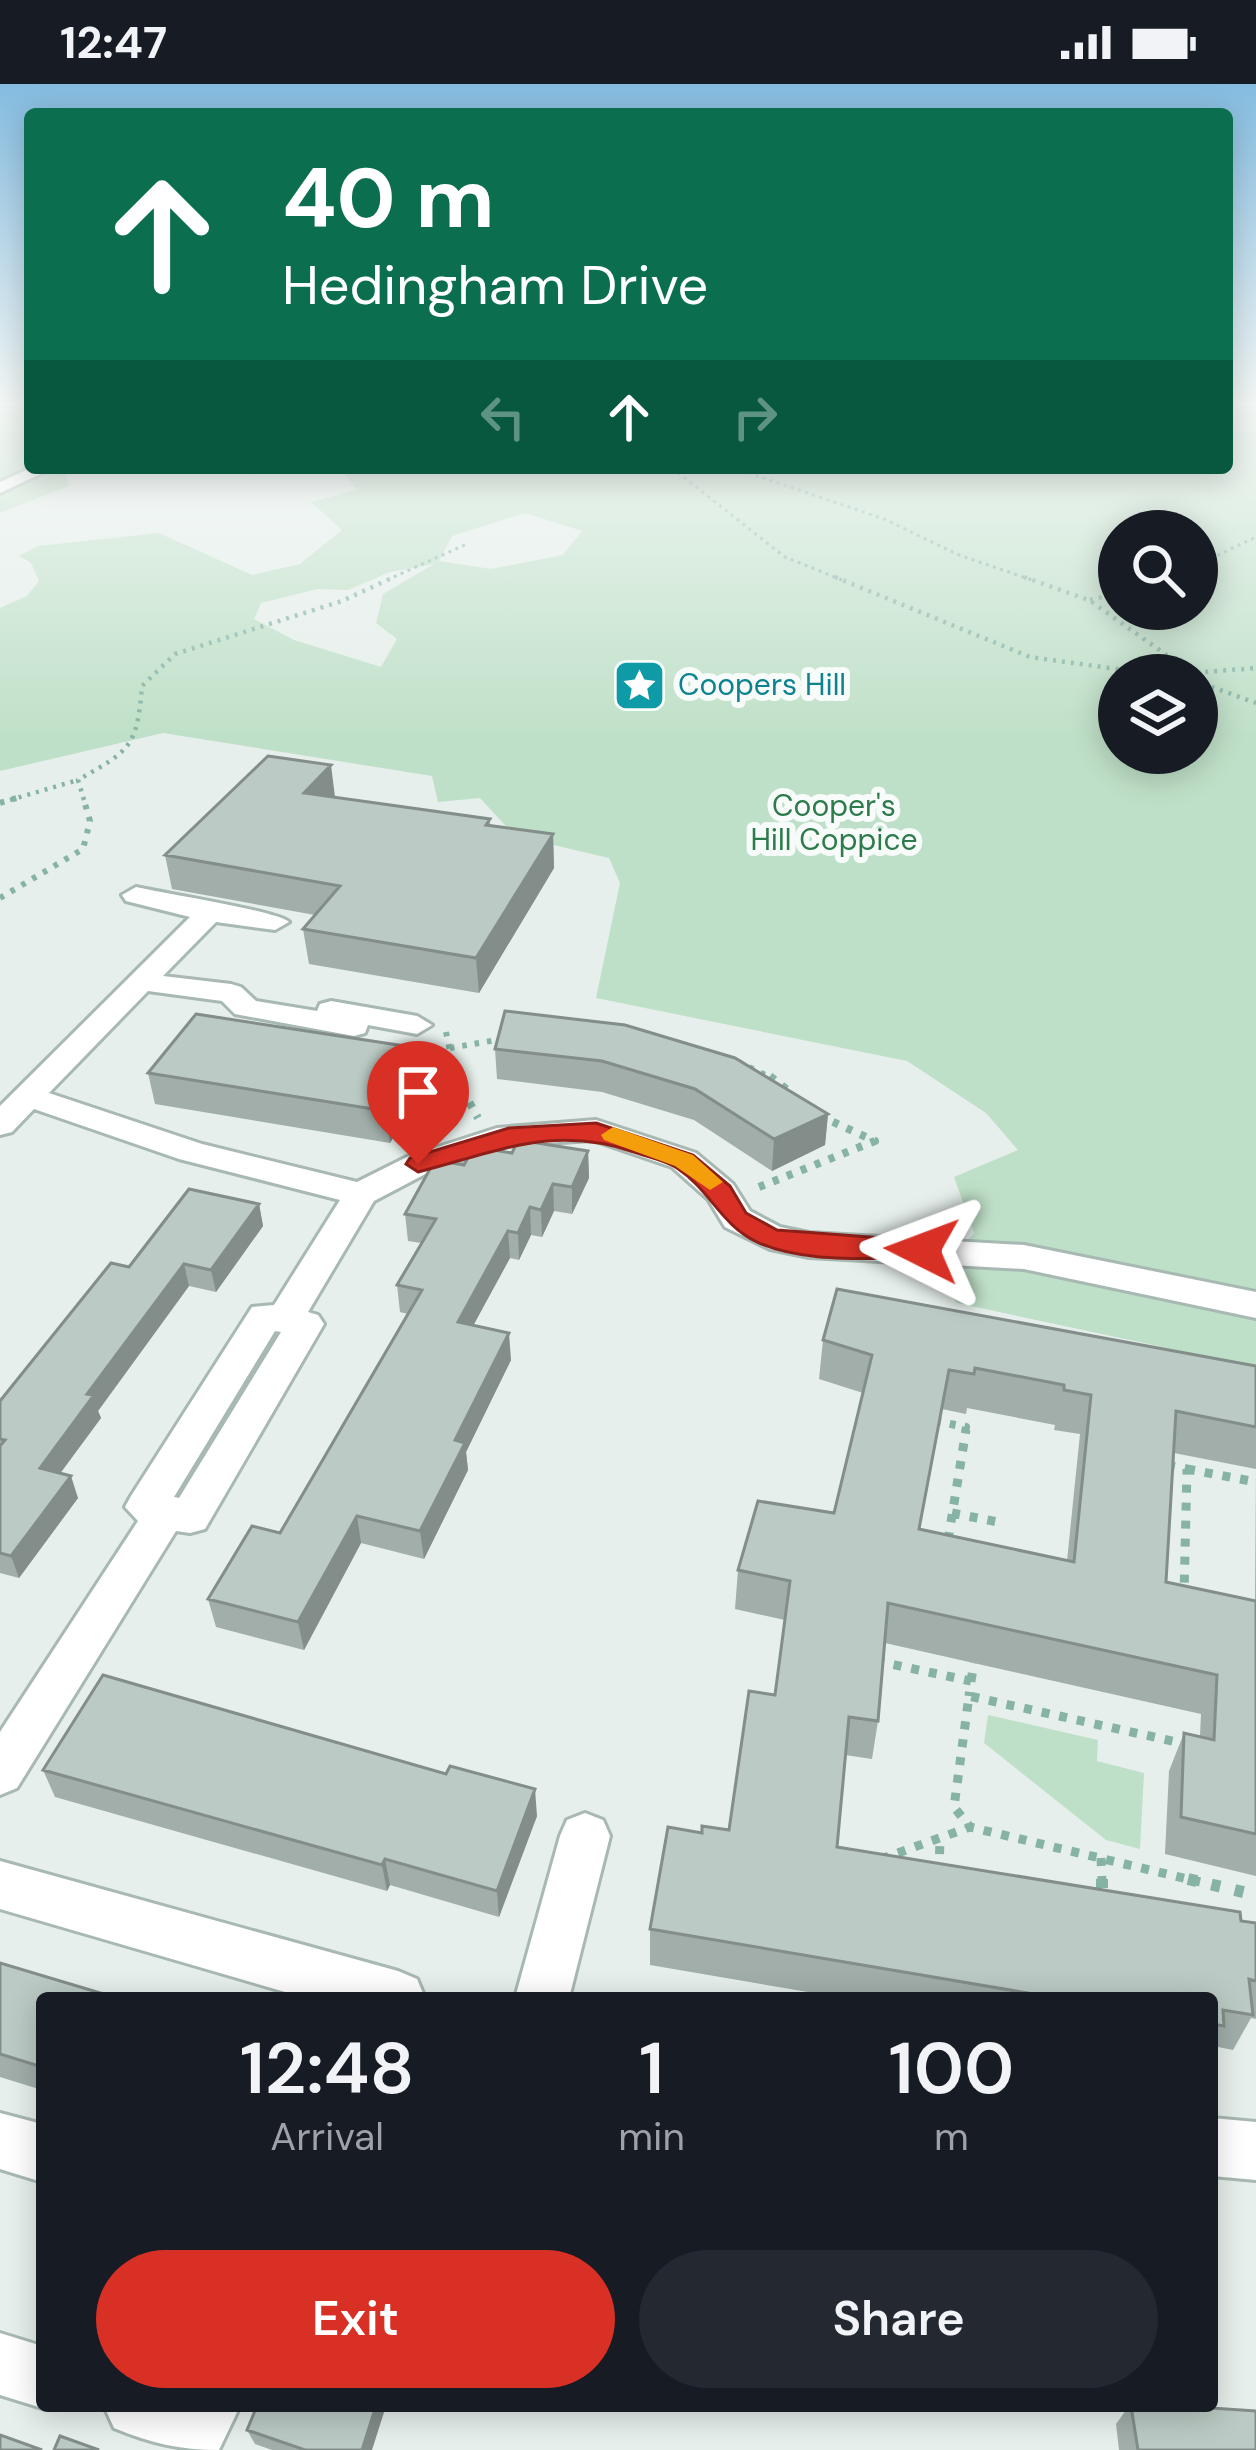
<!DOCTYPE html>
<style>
:root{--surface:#171b24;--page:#242831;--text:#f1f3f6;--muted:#9ea1a6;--accent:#d93025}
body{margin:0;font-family:"DM Sans",sans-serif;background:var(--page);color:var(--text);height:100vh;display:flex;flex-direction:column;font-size:45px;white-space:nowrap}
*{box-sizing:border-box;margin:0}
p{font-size:39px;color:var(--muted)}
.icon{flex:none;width:66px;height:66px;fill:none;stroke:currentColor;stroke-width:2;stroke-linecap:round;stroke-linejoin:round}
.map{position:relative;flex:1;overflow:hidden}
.panel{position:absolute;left:36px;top:1908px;width:1182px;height:420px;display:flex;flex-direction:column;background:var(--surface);border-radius:12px;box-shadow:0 6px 30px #0003}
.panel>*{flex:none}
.banner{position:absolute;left:24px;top:24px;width:1209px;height:366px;border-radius:12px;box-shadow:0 6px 30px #0003;background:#0b6e4f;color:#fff;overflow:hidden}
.buttons{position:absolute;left:1098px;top:426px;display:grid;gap:24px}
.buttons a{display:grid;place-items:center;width:120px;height:120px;border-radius:50%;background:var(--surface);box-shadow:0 6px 30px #0003;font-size:60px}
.pin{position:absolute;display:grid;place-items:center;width:102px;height:102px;color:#fff;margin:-123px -51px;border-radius:50% 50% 50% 0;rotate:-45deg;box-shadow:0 0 12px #0007}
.pin .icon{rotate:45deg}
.me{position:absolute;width:132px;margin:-66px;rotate:273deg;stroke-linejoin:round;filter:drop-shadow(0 0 9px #0008)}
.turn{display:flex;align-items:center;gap:42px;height:252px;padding:0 60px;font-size:54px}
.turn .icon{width:156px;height:156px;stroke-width:2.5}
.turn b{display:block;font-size:84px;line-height:102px}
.lanes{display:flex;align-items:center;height:114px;padding:0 60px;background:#0003;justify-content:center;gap:60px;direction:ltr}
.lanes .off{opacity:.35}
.eta{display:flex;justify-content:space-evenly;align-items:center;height:204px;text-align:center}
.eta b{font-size:72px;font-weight:600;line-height:84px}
.button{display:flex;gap:24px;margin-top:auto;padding:24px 60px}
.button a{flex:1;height:138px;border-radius:72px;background:var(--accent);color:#fff;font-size:48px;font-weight:600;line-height:138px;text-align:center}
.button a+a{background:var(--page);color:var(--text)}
.status{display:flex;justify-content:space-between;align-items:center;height:84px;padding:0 60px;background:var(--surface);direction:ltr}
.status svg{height:33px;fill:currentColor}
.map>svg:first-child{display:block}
.green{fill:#bfe0c8;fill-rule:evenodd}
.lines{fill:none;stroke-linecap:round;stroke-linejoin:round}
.minor-casing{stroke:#a8b8b2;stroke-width:6}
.path-far5{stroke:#86b3a5;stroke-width:3;stroke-dasharray:3 4.5;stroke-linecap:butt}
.path-far4{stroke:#86b3a5;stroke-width:4.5;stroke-dasharray:3 6;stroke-linecap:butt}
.path-far3{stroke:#86b3a5;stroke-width:6;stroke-dasharray:4.5 8;stroke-linecap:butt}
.path-far2{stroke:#86b3a5;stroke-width:8;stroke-dasharray:6 9;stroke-linecap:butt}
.path-far1{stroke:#86b3a5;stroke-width:9;stroke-dasharray:8 10;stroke-linecap:butt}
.path{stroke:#86b3a5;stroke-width:12;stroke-dasharray:9 15;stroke-linecap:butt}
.minor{fill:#fff;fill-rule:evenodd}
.wall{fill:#a1aea9;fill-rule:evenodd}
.shaded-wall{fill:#838d89}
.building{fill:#bbcac4;stroke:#838d89;stroke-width:3;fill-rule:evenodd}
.route{fill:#d93025;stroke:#8d1f18;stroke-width:3}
.slow{fill:#f59e0b}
.labels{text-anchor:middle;stroke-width:12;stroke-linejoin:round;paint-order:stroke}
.far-culture-label{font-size:30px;fill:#0d838f;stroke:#f7fbf9;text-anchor:start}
.far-park-label{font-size:30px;fill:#2d7a4b;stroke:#f7fbf9}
</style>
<div class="status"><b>12:47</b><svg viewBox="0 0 49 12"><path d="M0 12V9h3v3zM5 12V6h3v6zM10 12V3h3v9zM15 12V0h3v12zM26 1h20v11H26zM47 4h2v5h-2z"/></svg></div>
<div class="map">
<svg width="1256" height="2366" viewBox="0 0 1256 2366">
<rect width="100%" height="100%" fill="#e6efeb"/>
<!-- green -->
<path class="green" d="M0,322H30V384H66L69,402L0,429Z
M1227,322H1256V1283L957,1219L936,1193L974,1149L954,1093L1018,1066L986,1029L907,977L596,914L620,799L609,774L515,752L480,714L438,718L432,692L163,649L0,687V524L27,512L39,497L31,479L19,472L38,462L159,449L252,491L300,480L342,446L311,418L357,406L346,391L351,384H1227ZM525,429L582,447L563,471L491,485L439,477L452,452ZM1119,447H1197V525H1119ZM434,480L383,510L376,539L397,555L381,583L294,556L254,535L261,519L318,505L348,506L390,488ZM1119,591H1197V669H1119Z
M988,1631L1098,1656L1097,1677L1144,1689L1140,1765L1106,1756L984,1659Z"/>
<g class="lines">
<defs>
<path id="minor" d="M31,384H53L0,409V398Z
M136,803C162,809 277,827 289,838L275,846L216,838L163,892L231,900L241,903L256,917L317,927L320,920L331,917L417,932L432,941L417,950L368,941L365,949L354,952L235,930L222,917L148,907L49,1009L202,1060L357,1098L407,1073L497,1044L596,1036L696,1069L733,1100L750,1127L780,1143L809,1149L1024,1161L1256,1208V1234L1024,1185L809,1173L770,1165L725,1143L708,1115L672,1083L593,1056L512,1061L431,1087L374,1117L308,1228L318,1231L324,1240L205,1445L190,1449L176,1447L17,1704L0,1711V1648L138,1437L125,1423L131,1412L252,1223L274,1221L340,1116L179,1075L34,1025L12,1048L0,1051V1022L190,833L126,817L122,811ZM275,1247L281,1248L179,1414L174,1413Z
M585,1729L603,1736L610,1752L569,1914H515L560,1752L567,1736Z
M0,1777L398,1887L417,1895L425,1914H306L0,1825Z
M0,2029L42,2040V2098L0,2085Z
M1212,2034L1256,2038V2096L1212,2092Z
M0,2249L42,2262V2322H47L42,2324L0,2311Z
M104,2322H240L219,2366C180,2366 150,2359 114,2344Z"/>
</defs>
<!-- minor casing -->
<use href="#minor" class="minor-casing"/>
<!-- path-far5 -->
<path class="path-far5" d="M672,384L785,473L842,496
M734,384L884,435L959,471L1032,496
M1197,481L1256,453
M387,496L469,459"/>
<!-- path-far4 -->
<path class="path-far4" d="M835,493L1030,573L1124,586L1192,589L1256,584
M1024,493L1089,516L1189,587
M1090,516L1119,509
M1197,592L1212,603L1256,619
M10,716L78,696
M84,716L78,696C130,666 137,664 142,602L175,570L342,517L394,493"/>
<!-- path-far3 -->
<path class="path-far3" d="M0,719L20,713
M0,814L83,765L90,737L83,713
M446,948L456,995
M450,964L502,955
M738,978L774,995"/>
<!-- path-far2 -->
<path class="path-far2" d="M455,992L478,1034
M770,992L791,1009
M759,1103L875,1057L822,1033
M935,1337L966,1343L965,1349"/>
<!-- path-far1 -->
<path class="path-far1" d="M1167,1381L1187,1385L1184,1511
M1187,1385L1256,1398
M952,1429L1003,1439
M948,1456L966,1346
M876,1577L971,1597L969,1612
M971,1597L974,1579
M1190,1661L969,1612L954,1723L970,1743L1200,1798
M1101,1774L1102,1798
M881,1775L970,1743
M939,1788L940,1753"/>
<!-- path -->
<path class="path" d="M1102,1795V1814
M1188,1795L1256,1811"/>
<!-- minor -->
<use href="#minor" class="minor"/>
</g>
<!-- wall -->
<path class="wall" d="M335,713L490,735V741L553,750L554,784L479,909L309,880L303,845L315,831L172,805L165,771Z
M505,927L828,1030L825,1061L772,1087L694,1036L602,1008L497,995L495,965Z
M148,989L427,996L390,1059L155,1020Z
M588,1067L589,1094L572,1130L554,1127L542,1153L531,1151L519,1176L510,1174L473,1241L511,1276L466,1368L468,1386L424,1475L361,1459L304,1566L216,1543L208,1515L280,1449L408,1230L400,1228L397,1201L421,1159L408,1157L405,1130L464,1081L512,1069Z
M259,1120L263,1142L216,1208L189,1202L98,1327L101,1334L60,1389L78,1414L19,1494L0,1489V1317L129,1183Z
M823,1256L1256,1282V1792L1165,1770L1169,1687L1184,1649L1200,1652L1201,1630L885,1559L878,1637L872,1675L845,1671L837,1763L1256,1839V1935L1251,1934L1233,1966L1213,1962L1212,1964V1914H843L650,1881V1845L702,1749L729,1746L775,1611L785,1536L735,1525L738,1486L834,1429L863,1309L819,1295ZM967,1324L1055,1341L1054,1346L1080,1350L1067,1477L919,1445L942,1325L966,1330ZM1174,1369L1256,1385L1255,1516L1166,1498Z
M43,1686L537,1732L499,1833L390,1801L387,1807L55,1713Z
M0,1879L42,1914V2006L0,1993Z
M845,2322H870L869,2326Z
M1129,2322H1182L1256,2366H1119L1116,2340Z
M247,2346L372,2366H272L255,2360Z"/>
<!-- shaded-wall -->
<path class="shaded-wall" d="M331,681L335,713L304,709Z
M553,750L554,784L479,909L476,874Z
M424,965L427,996L390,1059L386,1027Z
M828,1030L825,1061L772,1087L774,1055Z
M588,1067L589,1094L572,1130V1103Z
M553,1100L554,1127L542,1153L541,1126Z
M259,1120L263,1142L216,1208L211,1186Z
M530,1123L531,1151L519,1176L518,1149Z
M508,1147L510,1174L460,1266L458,1238Z
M184,1180L189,1202L98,1327L101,1334L48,1406L40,1384L87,1310Z
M509,1249L511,1276L466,1368L468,1386L424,1475L420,1447L455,1356Z
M71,1392L78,1414L19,1494L11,1472Z
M357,1432L361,1459L304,1566L298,1538Z
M535,1705L537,1732L499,1833L497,1807Z
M385,1775L390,1801L387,1807L382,1781Z
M376,2322H386L372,2366H362Z"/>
<!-- building -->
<path class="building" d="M268,672L331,681L304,709L490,735L486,741L553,750L476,874L303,845L340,802L165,771Z
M505,927L625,941L735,974L828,1030L774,1055L695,1005L602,977L495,965Z
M196,930L424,965L386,1027L148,989Z
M518,1056L588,1067L572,1103L553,1100L541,1126L530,1123L518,1149L508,1147L458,1238L509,1249L455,1356L465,1359L420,1447L357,1432L298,1538L208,1515L252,1442L280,1449L422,1206L397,1201L436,1135L405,1130L435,1076L464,1081L474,1063L512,1069Z
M189,1105L259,1120L211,1186L184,1180L87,1310L94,1311L40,1384L71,1392L11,1472L0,1469V1362L5,1356L0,1355V1317L111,1179L129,1183Z
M837,1205L1256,1282V1343L1176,1327L1166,1498L1256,1517V1750L1181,1733L1184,1649L1214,1656L1217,1591L888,1519L878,1637L849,1633L837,1763L1240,1828L1241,1837L1256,1839V1897L1249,1895L1253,1931L1223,1926L1224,1942L1212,1940V1914H1057L650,1845L668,1743L702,1749V1742L729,1746L749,1607L775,1611L790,1497L738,1486L758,1417L834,1429L872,1271L823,1256ZM975,1284L1064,1301V1306L1091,1311L1074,1478L919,1445L949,1286L974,1290Z
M103,1591L446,1690L450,1682L535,1705L497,1807L385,1775L382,1781L43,1686Z
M0,1879L117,1914H42V1983L0,1970Z
M257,2322H376L362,2366H305L247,2346Z
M1131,2322H1182L1256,2327V2366H1138Z
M0,2351L42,2366H0Z
M60,2352L99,2366H54Z"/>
<!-- sky -->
<linearGradient id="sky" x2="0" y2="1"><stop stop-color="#84bce0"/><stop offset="0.49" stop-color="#f4f8f6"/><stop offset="1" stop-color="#f4f8f6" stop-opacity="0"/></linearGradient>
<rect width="1256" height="653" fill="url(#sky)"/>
<!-- route -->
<path class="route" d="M596,1039L693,1071L730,1102L746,1129L777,1146L922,1157L936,1166L922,1175C871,1173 804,1180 757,1158C721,1141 710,1106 677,1084C665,1076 648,1073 634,1068C553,1040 497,1068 418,1088L406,1080L410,1074L509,1044Z"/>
<!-- slow -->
<path class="slow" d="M613,1043L693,1071L723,1098L710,1106L675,1082L604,1056L601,1051Z"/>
<!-- icons -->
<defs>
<symbol id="sight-square" viewBox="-11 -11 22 22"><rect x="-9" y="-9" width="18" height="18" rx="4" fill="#0f9aa8" stroke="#f7fbf9"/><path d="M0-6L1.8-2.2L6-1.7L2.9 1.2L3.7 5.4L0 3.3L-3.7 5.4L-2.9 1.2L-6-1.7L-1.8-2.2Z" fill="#fff"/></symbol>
</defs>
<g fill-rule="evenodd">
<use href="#sight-square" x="610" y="572" width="59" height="59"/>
</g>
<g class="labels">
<!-- far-culture labels -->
<g class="far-culture-label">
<text x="678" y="611">Coopers Hill</text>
</g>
<!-- far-park labels -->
<g class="far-park-label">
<text x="834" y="732">Cooper's<tspan x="834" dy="34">Hill Coppice</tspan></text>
</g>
</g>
</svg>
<div class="buttons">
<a><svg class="icon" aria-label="search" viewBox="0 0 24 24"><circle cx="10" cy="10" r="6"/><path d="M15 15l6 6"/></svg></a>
<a><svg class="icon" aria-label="layers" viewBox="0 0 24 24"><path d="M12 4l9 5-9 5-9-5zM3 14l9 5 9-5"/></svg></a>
</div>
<div class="pin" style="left:418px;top:1080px;background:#d93025"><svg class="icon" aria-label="arrive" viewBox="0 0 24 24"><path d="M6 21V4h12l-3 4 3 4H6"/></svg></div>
<svg class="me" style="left:922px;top:1166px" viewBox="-20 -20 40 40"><path d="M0-17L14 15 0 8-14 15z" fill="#d93025" stroke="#fff" stroke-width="4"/></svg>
<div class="banner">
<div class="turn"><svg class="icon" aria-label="ahead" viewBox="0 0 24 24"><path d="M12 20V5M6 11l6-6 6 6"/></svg><div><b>40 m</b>Hedingham Drive</div></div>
<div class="lanes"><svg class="icon off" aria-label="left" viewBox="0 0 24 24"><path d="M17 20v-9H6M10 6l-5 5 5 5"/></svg><svg class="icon" aria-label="ahead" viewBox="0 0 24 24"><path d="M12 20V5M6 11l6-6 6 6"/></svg><svg class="icon off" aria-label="right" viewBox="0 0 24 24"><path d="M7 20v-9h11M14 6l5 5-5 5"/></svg></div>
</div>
<section class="panel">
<div class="eta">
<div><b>12:48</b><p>Arrival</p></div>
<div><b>1</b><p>min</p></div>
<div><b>100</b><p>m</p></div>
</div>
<div class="button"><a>Exit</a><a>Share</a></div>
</section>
</div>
